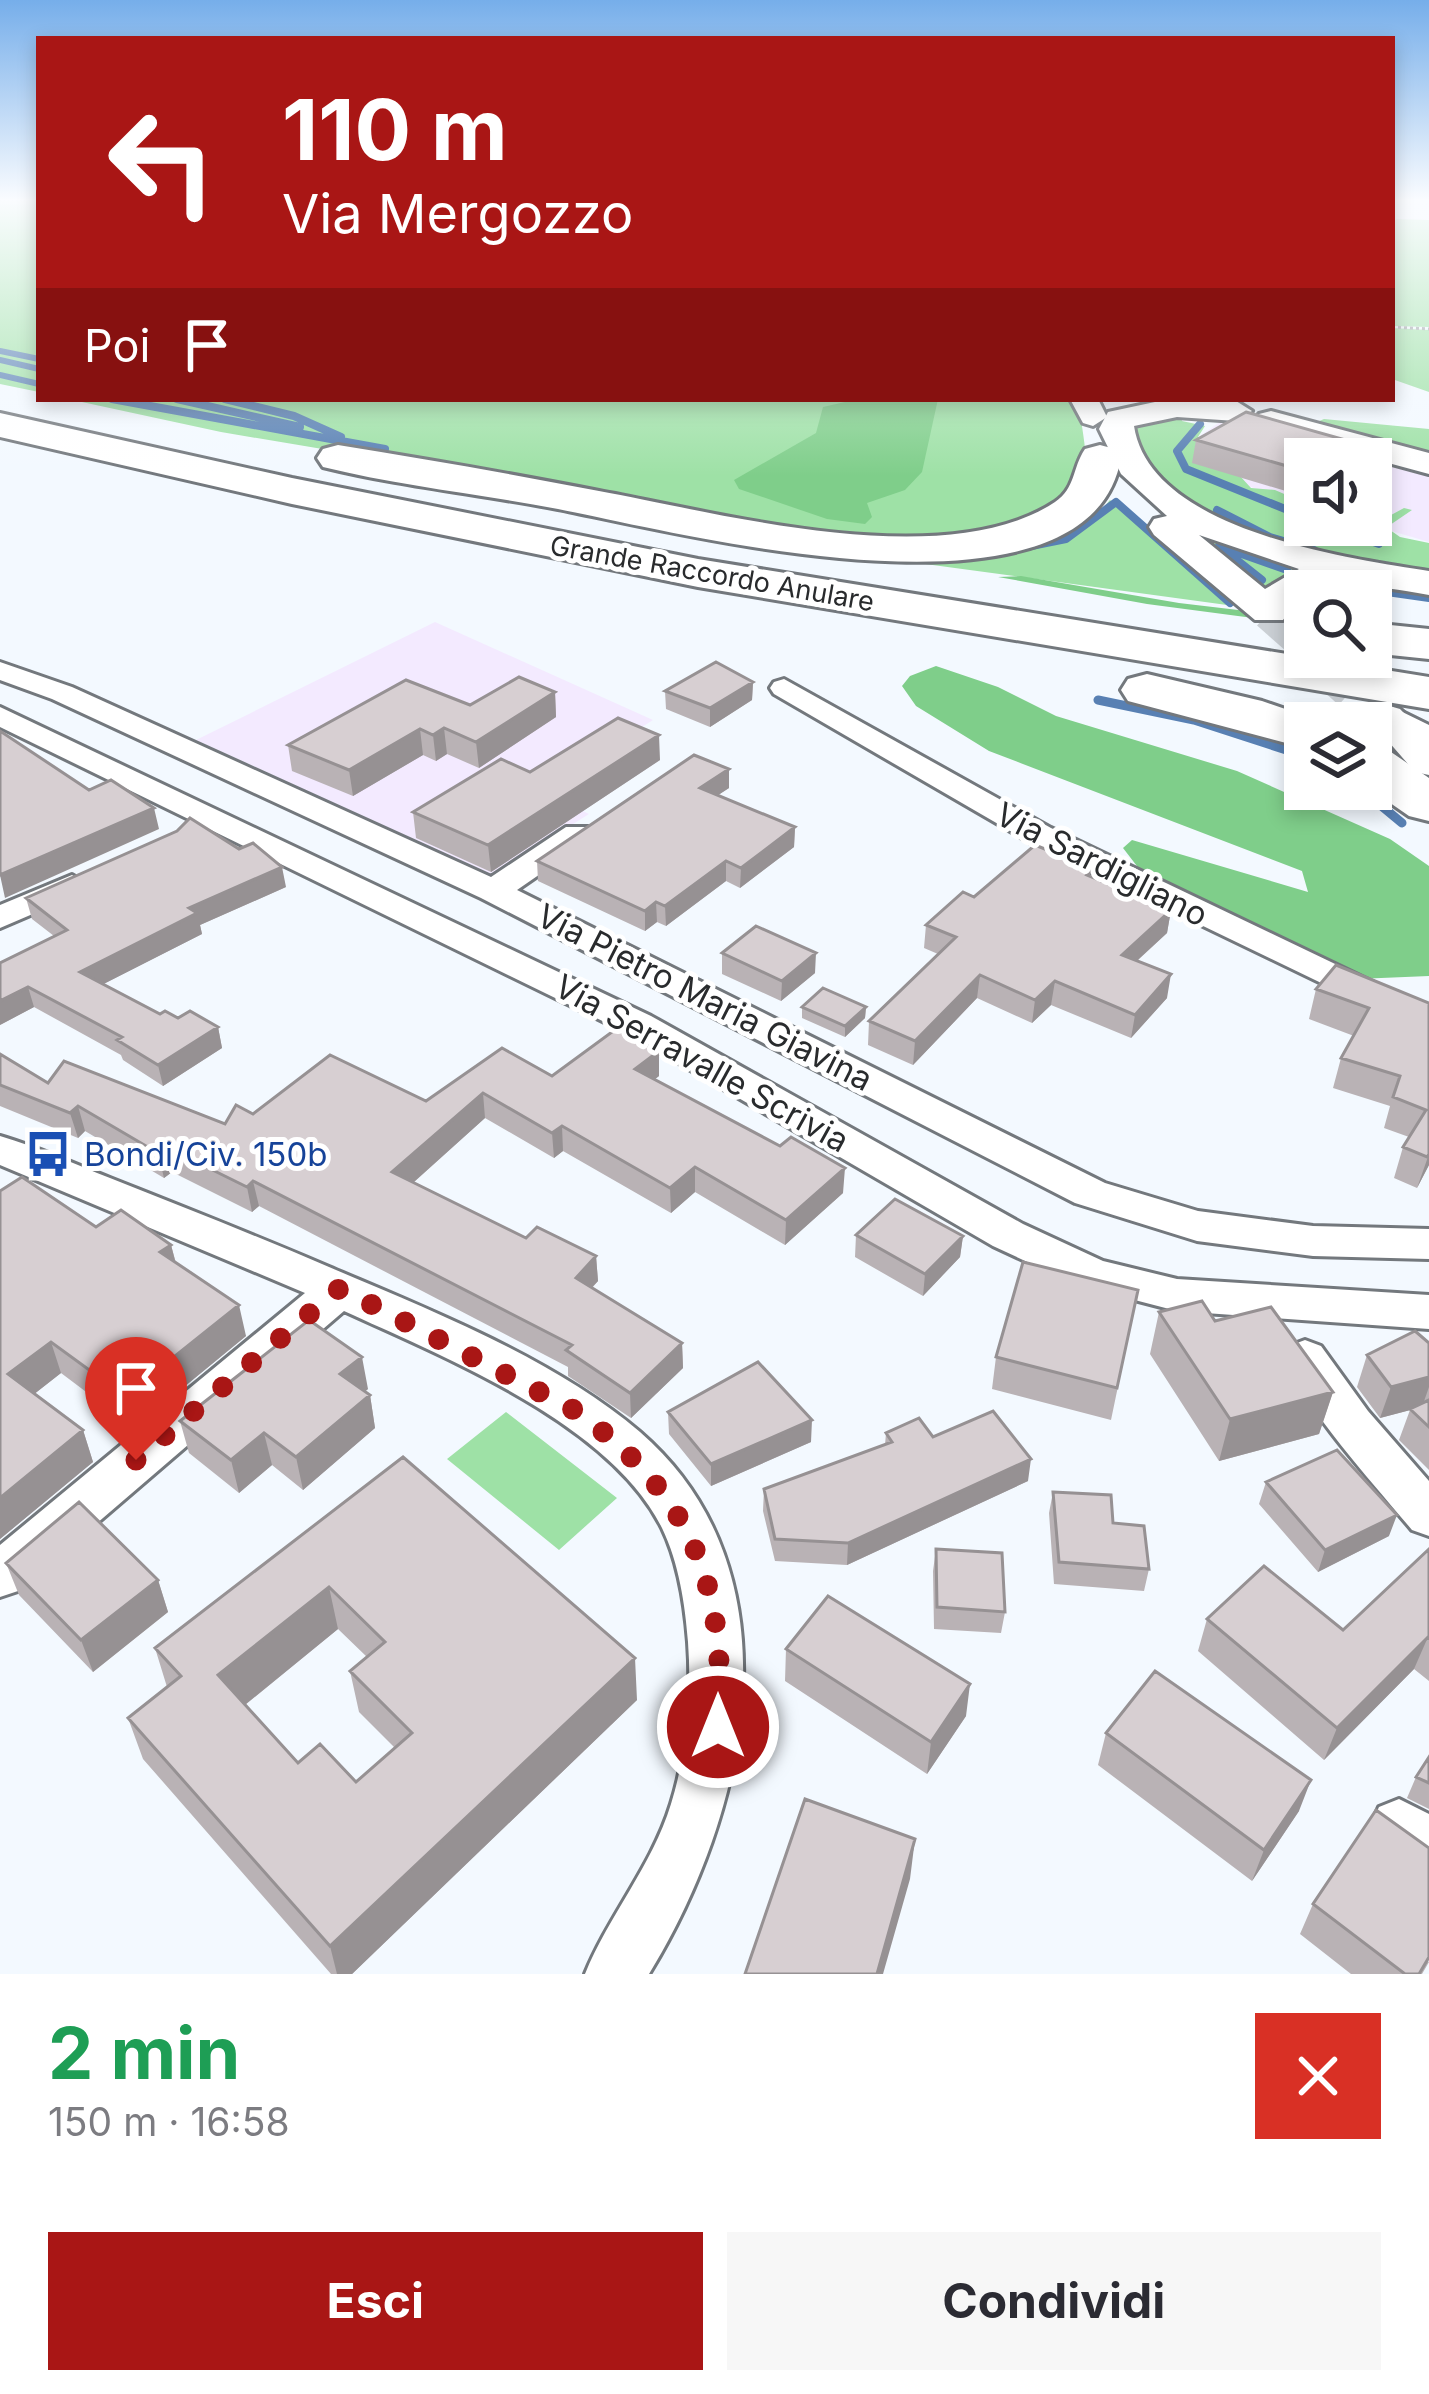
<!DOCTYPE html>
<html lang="it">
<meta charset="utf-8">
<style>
:root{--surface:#fff;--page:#f7f7f7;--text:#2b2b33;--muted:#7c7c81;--accent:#a91615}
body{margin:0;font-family:Inter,sans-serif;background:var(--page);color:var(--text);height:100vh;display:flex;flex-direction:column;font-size:45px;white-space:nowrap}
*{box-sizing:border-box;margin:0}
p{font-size:39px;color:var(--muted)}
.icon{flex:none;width:66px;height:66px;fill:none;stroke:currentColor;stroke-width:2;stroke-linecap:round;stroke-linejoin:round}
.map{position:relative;height:1974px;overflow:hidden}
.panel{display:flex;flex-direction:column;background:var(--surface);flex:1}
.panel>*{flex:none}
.banner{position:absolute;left:36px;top:36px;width:1359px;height:366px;border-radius:0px;box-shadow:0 6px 18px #0003;background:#a91615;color:#fff;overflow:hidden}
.tools{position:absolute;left:1284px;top:438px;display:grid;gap:24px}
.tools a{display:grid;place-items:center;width:108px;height:108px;border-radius:0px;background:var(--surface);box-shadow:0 6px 18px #0003;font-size:60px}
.pin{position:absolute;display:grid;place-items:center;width:102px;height:102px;color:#fff;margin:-123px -51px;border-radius:50% 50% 50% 0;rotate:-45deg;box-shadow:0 0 12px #0007}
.pin .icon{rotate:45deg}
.me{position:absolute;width:132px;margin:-66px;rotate:0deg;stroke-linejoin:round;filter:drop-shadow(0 0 9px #0008)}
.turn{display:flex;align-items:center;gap:42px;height:252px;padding:0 48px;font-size:54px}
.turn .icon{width:156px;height:156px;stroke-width:2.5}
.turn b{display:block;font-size:84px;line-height:102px}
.then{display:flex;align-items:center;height:114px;padding:0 48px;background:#0003;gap:24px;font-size:45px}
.round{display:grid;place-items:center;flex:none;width:126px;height:126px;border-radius:0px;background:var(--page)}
.overview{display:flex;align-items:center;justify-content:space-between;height:204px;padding:0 48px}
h1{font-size:72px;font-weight:700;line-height:90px;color:#1e9e55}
.primary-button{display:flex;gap:24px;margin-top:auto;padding:24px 48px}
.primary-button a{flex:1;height:138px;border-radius:0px;background:var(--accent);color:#fff;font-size:48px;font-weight:700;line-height:138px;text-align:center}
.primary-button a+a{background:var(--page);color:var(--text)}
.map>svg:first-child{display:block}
.industrial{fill:#f3eaff}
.green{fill:#9ee1a6}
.forest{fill:#7fce8a}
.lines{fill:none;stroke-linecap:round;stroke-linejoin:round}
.stream-far2{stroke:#5880b3;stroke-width:6}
.stream-far1{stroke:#5880b3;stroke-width:8}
.stream{stroke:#5880b3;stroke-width:9}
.secondary-tunnel-far1{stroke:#cbd0d5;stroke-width:36;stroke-dasharray:36 18;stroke-linecap:butt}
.secondary-tunnel{stroke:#cbd0d5;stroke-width:46;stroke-dasharray:46 24;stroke-linecap:butt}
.minor-casing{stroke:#73787d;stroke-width:6}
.tertiary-casing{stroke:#73787d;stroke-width:6}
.secondary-casing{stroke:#73787d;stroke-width:6}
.motorway-casing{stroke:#73787d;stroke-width:6}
.path{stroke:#999ea2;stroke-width:3;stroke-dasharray:3 3;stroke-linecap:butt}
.minor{fill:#fff;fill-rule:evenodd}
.tertiary{fill:#fff;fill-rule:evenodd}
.secondary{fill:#fff;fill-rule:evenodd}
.motorway{fill:#fff;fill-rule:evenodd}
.wall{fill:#b9b2b5;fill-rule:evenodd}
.shaded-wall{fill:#969193}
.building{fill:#d7cfd2;stroke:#969193;stroke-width:3;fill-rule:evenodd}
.route{stroke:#a91615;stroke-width:21;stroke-dasharray:0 37.8}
.labels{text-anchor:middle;stroke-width:10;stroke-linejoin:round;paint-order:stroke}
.far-street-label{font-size:27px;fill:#292b2d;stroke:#fff}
.street-label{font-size:33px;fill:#292b2d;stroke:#fff}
.transit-label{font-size:33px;fill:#164399;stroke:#fff;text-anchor:start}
</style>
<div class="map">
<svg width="1429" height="1974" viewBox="0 0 1429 1974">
<rect width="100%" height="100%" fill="#f3f9ff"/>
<!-- industrial -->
<path class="industrial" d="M1228,416L1429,470V542L1371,525V459H1305V505L1197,469L1193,441Z
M435,622L653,720L542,791L589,814L492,875L196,740Z"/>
<!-- green -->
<path class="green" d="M0,199H39V392L0,384Z
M1397,219L1429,220V327L1392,326V222Z
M1392,328L1429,330V392L1392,379Z
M68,399H1078C1082,430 1089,458 1085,488L992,535L881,543L221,432Z
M1147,416L1224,417H1181L1182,421L1205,426L1198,437L1207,440L1251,488L1275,490L1305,503V525H1371V518L1380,521L1404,508L1412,510L1390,525V530L1400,537L1429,543V576C1372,567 1281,549 1228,526C1193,511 1140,466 1135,426Z
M1324,419L1429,429V454L1317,422Z
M1110,500L1227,605L903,561C975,559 1060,559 1110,500Z
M1184,522L1312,570L1265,593Z
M506,1412L617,1498L559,1550L447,1459Z"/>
<!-- forest -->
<path class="forest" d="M858,399H938L922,472L905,490L867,503L872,517L865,524L827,519L739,489L734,480L816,433L823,407Z
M1021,576L1179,603L1305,618V625L1147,604L998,577Z
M936,666L998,687L1056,716L1237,771L1390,839L1429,866V976L1357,979L1140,870L1123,848L1132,840L1308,892L1302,871L989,751L916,706L902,686L910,676Z"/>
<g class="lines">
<!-- stream-far2 -->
<path class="stream-far2" d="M0,351L39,359
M0,360L39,369
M0,375L39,384"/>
<!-- stream-far1 -->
<path class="stream-far1" d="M112,399L385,449L381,454
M177,399L300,427
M225,399L294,416L341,437
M1200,424L1177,451L1186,469L1305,517
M1217,510L1270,537L1314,550
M1326,525L1379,544
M977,557L1066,539L1116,502L1230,603
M1262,580L1219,546L1287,570
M1323,589L1352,587L1429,598"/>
<!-- stream -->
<path class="stream" d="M1098,700L1194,720L1305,756
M1361,789L1402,823"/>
<!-- secondary-tunnel-far1 -->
<path class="secondary-tunnel-far1" d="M1269,612L1305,644"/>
<!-- secondary-tunnel -->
<path class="secondary-tunnel" d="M1320,657L1386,717"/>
<defs>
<path id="minor" d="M0,662L72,687L491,877L566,827H588L593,834L588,841L517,890L1105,1183L1198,1211L1313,1226L1429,1229V1259L1313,1256L1197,1241L1075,1203L481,898L52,699L0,680Z
M784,679L1051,828L1429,1009V1035L1029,842L774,694L770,688L774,682Z
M0,707L651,1016L1023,1224L1103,1261L1177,1279L1429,1295V1329L1177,1311L1077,1285L993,1246L625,1032L0,727Z
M72,875L89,885L84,892L0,928V905Z
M0,1136C38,1147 74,1164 110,1178C183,1207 257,1236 329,1267C432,1311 553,1358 640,1432C803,1573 747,1814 649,1974H585C609,1915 652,1866 671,1804C687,1752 692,1697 688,1642C685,1604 679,1563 662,1528C610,1423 444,1357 344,1311L18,1591L0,1597V1545L305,1293L0,1165Z
M1305,1340L1321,1346L1368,1411L1429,1481V1536L1412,1530C1366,1475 1316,1421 1282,1358L1289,1346Z
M1399,1799L1429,1814V1875L1379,1847L1370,1827L1379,1807Z"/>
<path id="tertiary" d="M1070,399H1098L1107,417L1093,426L1083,423Z
M1386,705L1400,709L1429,739V775L1415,772L1367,717L1372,709Z"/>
<path id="secondary" d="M1169,399L1236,401L1252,411L1236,421L1177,417L1134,426C1150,530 1345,558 1429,571V595C1377,586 1357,583 1305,591L1283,620H1255L1154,535L1149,527L1154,519L1167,516L1121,474L1099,429L1108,412ZM1199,535L1299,569L1265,589Z
M1271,411L1429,453V474L1259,428L1255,421L1259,414Z
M1386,704L1429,725V757C1404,751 1380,734 1364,717L1370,708Z"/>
<path id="motorway" d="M0,413L292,478L698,559L1429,677V709L698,587L292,504L0,437Z
M338,445C425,459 512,474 599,491C720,513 944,575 1055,502C1076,488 1072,468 1085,449L1100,445L1115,449L1121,458C1089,640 676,532 558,509C480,494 400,486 323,467L317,458L323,449Z
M1371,623L1429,629V659L1371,653Z
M1147,674L1262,701L1326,723H1305V748L1128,701L1121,690L1128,679Z
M1371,747L1391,752L1429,778V821L1409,816L1370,789Z"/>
</defs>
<!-- minor casing -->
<use href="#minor" class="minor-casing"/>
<!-- tertiary casing -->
<use href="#tertiary" class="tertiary-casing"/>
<!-- secondary casing -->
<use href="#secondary" class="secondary-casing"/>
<!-- motorway casing -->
<use href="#motorway" class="motorway-casing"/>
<!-- path -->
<path class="path" d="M1392,327L1429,329"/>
<!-- minor -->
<use href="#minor" class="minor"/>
<!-- tertiary -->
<use href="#tertiary" class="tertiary"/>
<!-- secondary -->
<use href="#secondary" class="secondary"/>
<!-- motorway -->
<use href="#motorway" class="motorway"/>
</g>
<!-- wall -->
<path class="wall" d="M1342,439L1289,492L1192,463L1196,440Z
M753,682L752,700L710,727L666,709L665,691Z
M555,692L556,717L479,768L447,754L436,761L423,755L353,796L292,771L288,745Z
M660,760L491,872L416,838L413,812L530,772Z
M729,769V788L718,795L795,827L794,847L740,888L726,881L666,926L657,922L645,931L538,881L537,861Z
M1092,877L1171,910L1167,933L1137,961L1167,998L1131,1038L1051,1005L1032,1023L977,998L913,1065L868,1045L869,1021L938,954L924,948L926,925L974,897Z
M286,887L200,925L202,934L103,984L160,1014L218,1027L222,1048L163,1086L123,1060L121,1055L34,1007L0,1025L54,936L32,919L26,898Z
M722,953L815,973L781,1001L722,974Z
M1316,989L1429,1003V1165L1417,1188L1394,1178L1403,1147L1409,1137L1384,1128L1390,1106L1333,1088L1341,1058L1354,1036L1309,1019Z
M802,1007H866L865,1018L845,1037L802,1018Z
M0,1054L48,1083L225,1124L253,1114L426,1101L552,1076H659L655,1079L843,1193L785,1245L695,1192L671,1213L563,1151L554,1158L485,1118L413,1183L526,1238L596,1256L598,1281L592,1288L682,1343L683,1368L631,1418L568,1376V1367L259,1206L252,1212L172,1172L164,1178L85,1131L78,1138L0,1106Z
M0,1191L96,1227L171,1245L176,1263L246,1336L134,1428L61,1373L34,1394L83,1430L93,1462L0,1539Z
M856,1235L963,1236L960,1257L923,1296L855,1257Z
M1138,1290L1111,1420L992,1389L996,1357Z
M1159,1312L1215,1321L1333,1392L1319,1434L1219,1461L1150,1354Z
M1429,1343V1470L1399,1440L1410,1410L1380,1418L1357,1387L1367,1355Z
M368,1389L364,1392L370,1395L375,1428L303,1490L272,1465L239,1493L189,1453L180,1421Z
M668,1412L811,1442L711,1486L669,1434Z
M886,1433L933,1437L1028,1481L847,1565L775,1561L763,1511L764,1489L885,1445Z
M403,1457L637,1700L352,1974H331L143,1759L128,1718L167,1687L155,1648ZM338,1629L367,1657L350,1671L359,1712L395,1748L356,1782L298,1763L245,1705Z
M1266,1482L1389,1536L1318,1572L1259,1504Z
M1053,1492L1113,1523L1149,1569L1144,1591L1054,1584L1049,1513Z
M936,1549L1005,1612L1001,1633L934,1629L933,1571Z
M1429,1549V1681L1414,1669L1324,1760L1198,1651L1207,1619L1343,1630Z
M6,1563L158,1580L168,1612L93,1672L19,1595Z
M786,1649L966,1716L927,1774L785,1681Z
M1106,1733L1299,1811L1252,1881L1098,1765Z
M1429,1757V1809L1407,1798L1416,1777Z
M1313,1904L1429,1962L1422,1974H1351L1300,1934Z"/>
<!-- shaded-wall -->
<path class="shaded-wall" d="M1342,439L1338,459H1309Z
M1305,461V482L1289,492L1294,468Z
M753,682L752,700L710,727V708Z
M555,692L556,717L479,768L476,742Z
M444,728L447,754L436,761L433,735Z
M420,729L423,755L353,796L349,770Z
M659,735L660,760L491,872L488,845Z
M729,769V788L700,807V788Z
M154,808L159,829L5,898L0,875Z
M795,827L794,847L740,888L741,868Z
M726,861V881L666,926L665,906Z
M282,867L286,887L200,925L202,934L86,993L80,972L189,908Z
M656,902L657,922L645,931V911Z
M1171,910L1167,933L1118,978L1122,955Z
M816,953L815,973L781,1001L782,981Z
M1171,974L1167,998L1131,1038L1135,1015Z
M980,975L977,998L913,1065L915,1041Z
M1055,981L1051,1005L1032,1023L1035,1000Z
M28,987L34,1007L0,1025V1001Z
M866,1007L865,1018L845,1037V1026Z
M218,1027L222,1048L163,1086L158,1065Z
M659,1051V1076L636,1094L635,1069Z
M483,1093L485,1118L396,1198L392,1172Z
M78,1106L85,1131L78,1138L70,1113Z
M562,1126L563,1151L554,1158L552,1133Z
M166,1147L172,1172L164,1178L158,1153Z
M1429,1154V1165L1417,1188Z
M695,1167V1192L671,1213L670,1188Z
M845,1168L843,1193L785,1245L786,1220Z
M253,1181L259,1206L252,1212L247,1187Z
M963,1236L960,1257L923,1296L925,1274Z
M171,1245L179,1276L160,1252Z
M596,1256L598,1281L577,1303L576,1278Z
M239,1305L246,1336L134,1428L125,1396Z
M51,1342L61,1373L19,1406L8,1374Z
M682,1343L683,1368L631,1418L630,1393Z
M362,1357L368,1389L346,1407L340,1374Z
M1429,1377V1387L1422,1407L1380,1418L1391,1387Z
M1333,1392L1319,1434L1219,1461L1230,1419Z
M370,1395L375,1428L303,1490L296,1457Z
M812,1420L811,1442L711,1486V1464Z
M83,1430L93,1462L0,1539V1498Z
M264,1433L272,1465L239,1493L231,1460Z
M1031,1459L1028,1481L847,1565L848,1543Z
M1397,1515L1389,1536L1318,1572L1325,1550Z
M158,1580L168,1612L93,1672L81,1640Z
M329,1587L338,1629L230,1717L218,1675Z
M1428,1637L1414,1669L1324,1760L1337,1728Z
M635,1658L637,1700L352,1974H337L330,1946Z
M970,1684L966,1716L927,1774L931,1742Z
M1311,1780L1299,1811L1252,1881L1264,1850Z
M915,1839L910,1879L883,1974H877Z"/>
<!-- building -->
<path class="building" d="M1246,412L1342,439L1309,459H1305V461L1294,468L1196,440Z
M716,662L753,682L710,708L665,691Z
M519,677L555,692L476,742L444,728L433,735L420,729L349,770L288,745L406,680L470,705Z
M618,718L659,735L488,845L413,812L501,759L530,772Z
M0,731L89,790L111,780L154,808L0,875Z
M694,755L729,769L700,788L795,827L741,868L726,861L665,906L656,902L645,911L537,861Z
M190,818L239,849L253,843L282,867L189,908L197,913L80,972L160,1014L165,1011L178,1018L190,1011L218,1027L158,1065L117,1040L122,1037L28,987L0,1001V963L67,930L26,898L177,831Z
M1035,845L1094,869L1087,875L1171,910L1122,955L1171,974L1135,1015L1055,981L1035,1000L980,975L915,1041L869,1021L956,937L926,925L963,892L974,897Z
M756,926L816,953L782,981L722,953Z
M1336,965L1429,1003V1154L1427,1157L1403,1147L1426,1110L1393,1097L1400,1076L1341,1058L1369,1008L1316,989Z
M823,988L866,1007L845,1026L802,1007Z
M616,1029L659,1051L635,1069L780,1146L791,1137L845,1168L786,1220L695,1167L670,1188L562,1126L552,1133L483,1093L392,1172L526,1238L537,1227L596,1256L576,1278L682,1343L630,1393L566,1350L572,1345L253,1181L247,1187L166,1147L158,1153L78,1106L70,1113L0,1085V1054L48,1083L64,1061L225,1124L236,1105L253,1114L330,1055L426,1101L502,1048L552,1076Z
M22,1177L96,1227L121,1210L171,1245L160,1252L239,1305L125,1396L51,1342L8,1374L83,1430L0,1498V1191Z
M895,1199L963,1236L925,1274L856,1235Z
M1023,1262L1138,1290L1117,1388L996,1357Z
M1202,1301L1215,1321L1271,1307L1333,1392L1230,1419L1159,1312Z
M309,1320L362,1357L340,1374L370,1395L296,1457L264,1433L231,1460L180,1421Z
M1415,1331L1429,1343V1377L1391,1387L1367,1355Z
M758,1362L812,1420L711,1464L668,1412Z
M1429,1400V1427L1410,1409Z
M993,1411L1031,1459L848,1543L775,1539L764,1489L892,1442L886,1433L919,1418L933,1437Z
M1337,1450L1397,1515L1325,1550L1266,1482Z
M403,1457L635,1658L330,1946L128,1718L181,1676L155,1648ZM329,1587L385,1642L350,1671L412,1733L356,1782L320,1744L298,1763L218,1675Z
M1053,1492L1111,1495L1113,1523L1144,1526L1149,1569L1059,1562Z
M79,1502L158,1580L81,1640L6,1563Z
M936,1549L1002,1553L1005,1612L937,1607Z
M1429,1549V1638L1428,1637L1337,1728L1207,1619L1264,1566L1343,1630Z
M828,1596L970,1684L931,1742L786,1649Z
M1155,1671L1311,1780L1264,1850L1106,1733Z
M1429,1757V1783L1416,1777Z
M805,1799L915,1839L877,1974H745Z
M1376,1810L1429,1848V1957L1419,1974H1405L1313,1904Z"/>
<!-- sky -->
<linearGradient id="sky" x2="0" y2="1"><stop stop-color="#76aeea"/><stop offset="0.42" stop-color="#fafcff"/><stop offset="1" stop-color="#fafcff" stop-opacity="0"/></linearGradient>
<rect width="1429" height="476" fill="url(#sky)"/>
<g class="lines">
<!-- route -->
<path class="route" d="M136,1460L340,1288L574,1410C691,1492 728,1586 718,1727"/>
</g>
<!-- icons -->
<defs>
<symbol id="bus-bare" viewBox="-9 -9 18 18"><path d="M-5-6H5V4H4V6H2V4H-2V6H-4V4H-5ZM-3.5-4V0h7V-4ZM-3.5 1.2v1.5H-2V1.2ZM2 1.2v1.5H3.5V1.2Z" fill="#1a4fb4" stroke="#fff" stroke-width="2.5" paint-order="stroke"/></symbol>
</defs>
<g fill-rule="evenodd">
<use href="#bus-bare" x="15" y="1121" width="66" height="66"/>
</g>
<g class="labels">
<!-- far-street labels -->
<g class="far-street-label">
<text transform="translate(712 574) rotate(10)" y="9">Grande Raccordo Anulare</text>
</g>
<!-- street labels -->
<g class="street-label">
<text transform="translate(1102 864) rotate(27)" y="12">Via Sardigliano</text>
<text transform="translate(705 997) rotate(27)" y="12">Via Pietro Maria Giavina</text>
<text transform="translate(702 1063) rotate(29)" y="12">Via Serravalle Scrivia</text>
</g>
<!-- transit labels -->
<g class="transit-label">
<text x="84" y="1166">Bondi/Civ. 150b</text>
</g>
</g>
</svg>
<div class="tools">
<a><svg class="icon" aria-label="sound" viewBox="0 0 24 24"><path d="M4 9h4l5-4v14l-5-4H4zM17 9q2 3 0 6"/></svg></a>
<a><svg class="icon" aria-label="search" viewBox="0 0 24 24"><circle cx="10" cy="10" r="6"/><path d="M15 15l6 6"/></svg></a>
<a><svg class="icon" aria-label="layers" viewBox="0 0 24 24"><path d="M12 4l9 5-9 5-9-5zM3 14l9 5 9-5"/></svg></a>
</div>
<div class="pin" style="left:136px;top:1460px;background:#d93025"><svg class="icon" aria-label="arrive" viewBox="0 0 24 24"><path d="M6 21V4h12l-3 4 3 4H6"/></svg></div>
<svg class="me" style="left:718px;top:1727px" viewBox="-20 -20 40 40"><circle r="17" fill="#a91615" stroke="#fff" stroke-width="3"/><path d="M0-11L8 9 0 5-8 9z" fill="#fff"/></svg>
<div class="banner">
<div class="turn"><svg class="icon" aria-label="left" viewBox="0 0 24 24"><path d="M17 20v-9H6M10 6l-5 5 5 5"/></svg><div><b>110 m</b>Via Mergozzo</div></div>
<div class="then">Poi<svg class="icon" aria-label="arrive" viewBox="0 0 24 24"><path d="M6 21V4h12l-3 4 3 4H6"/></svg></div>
</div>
</div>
<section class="panel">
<div class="overview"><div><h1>2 min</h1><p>150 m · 16:58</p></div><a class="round" style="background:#d93025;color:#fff"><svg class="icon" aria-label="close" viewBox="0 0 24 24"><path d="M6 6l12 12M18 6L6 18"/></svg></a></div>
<div class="primary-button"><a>Esci</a><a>Condividi</a></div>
</section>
